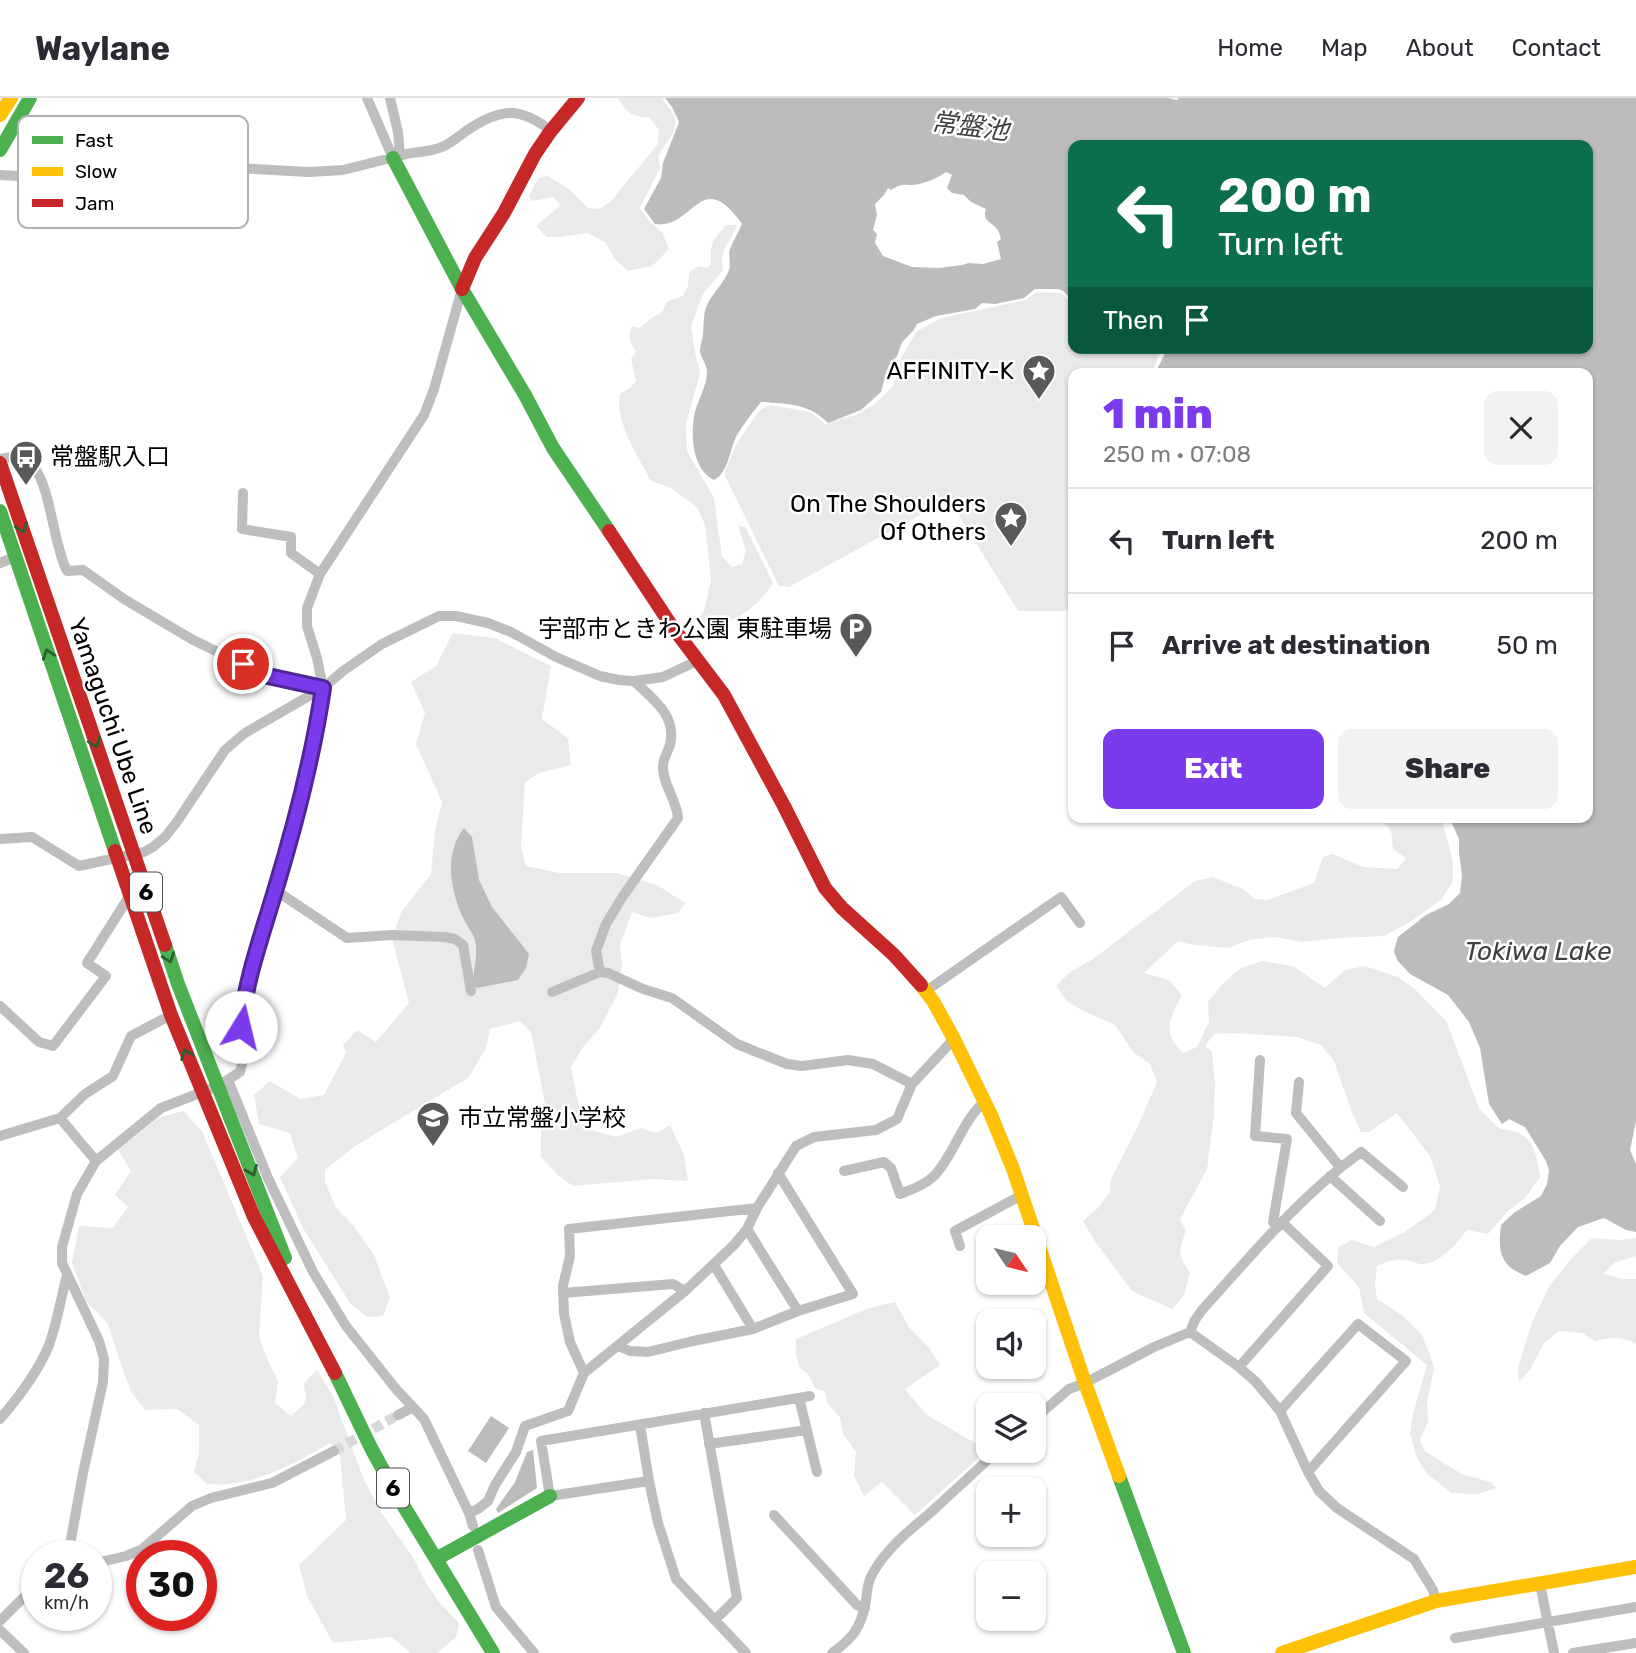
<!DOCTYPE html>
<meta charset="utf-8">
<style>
:root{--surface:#fff;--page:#f2f2f3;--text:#2b2b33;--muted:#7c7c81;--line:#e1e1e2;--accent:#7c3aed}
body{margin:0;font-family:Rubik,"Noto Sans JP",sans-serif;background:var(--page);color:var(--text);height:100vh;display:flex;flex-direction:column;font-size:26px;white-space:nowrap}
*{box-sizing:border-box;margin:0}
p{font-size:23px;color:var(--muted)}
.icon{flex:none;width:38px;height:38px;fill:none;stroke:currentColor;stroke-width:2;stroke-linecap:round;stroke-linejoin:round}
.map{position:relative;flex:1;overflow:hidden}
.drawer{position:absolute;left:1068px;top:270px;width:525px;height:455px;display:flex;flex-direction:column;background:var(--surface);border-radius:14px;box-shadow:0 2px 5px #0004}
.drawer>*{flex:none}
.hud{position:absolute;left:1068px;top:42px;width:525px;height:214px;border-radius:14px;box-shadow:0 2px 5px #0004;background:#0b6e4f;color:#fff;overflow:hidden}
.needle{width:46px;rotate:125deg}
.fabs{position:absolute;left:976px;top:1127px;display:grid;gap:14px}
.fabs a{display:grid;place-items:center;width:70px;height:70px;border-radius:14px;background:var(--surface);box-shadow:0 2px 5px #0004;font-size:35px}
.speed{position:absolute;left:21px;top:1442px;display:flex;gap:14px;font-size:35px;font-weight:700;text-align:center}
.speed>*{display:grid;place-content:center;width:91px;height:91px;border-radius:50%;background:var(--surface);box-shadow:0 2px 5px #0004;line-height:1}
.speed small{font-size:18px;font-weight:400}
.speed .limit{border:10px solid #d22;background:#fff;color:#111}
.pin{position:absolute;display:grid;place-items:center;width:60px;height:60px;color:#fff;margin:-30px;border:4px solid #fff;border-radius:50%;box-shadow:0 2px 7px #0007}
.me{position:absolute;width:77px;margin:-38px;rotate:9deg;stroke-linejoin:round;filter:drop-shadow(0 0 5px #0008)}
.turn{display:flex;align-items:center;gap:24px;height:147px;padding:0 35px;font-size:32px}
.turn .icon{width:91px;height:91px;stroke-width:2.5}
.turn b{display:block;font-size:49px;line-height:60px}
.then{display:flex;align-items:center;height:66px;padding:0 35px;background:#0003;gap:14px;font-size:26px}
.round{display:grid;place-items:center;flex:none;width:74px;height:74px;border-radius:14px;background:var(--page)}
.headline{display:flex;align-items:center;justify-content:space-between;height:119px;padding:0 35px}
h1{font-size:42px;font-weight:800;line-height:52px;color:var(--accent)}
.button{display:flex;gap:14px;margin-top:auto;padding:14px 35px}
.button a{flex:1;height:80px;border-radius:14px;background:var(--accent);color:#fff;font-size:28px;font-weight:800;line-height:80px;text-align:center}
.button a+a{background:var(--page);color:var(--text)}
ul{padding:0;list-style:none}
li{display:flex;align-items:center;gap:21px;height:105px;padding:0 35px;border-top:2px solid var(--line)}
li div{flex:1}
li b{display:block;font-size:26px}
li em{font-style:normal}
header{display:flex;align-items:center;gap:42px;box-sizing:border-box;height:98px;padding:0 35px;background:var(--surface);border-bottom:2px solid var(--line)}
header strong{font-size:33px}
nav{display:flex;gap:38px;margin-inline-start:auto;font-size:24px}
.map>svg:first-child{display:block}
.green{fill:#eaeaea}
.water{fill:#bcbcbc;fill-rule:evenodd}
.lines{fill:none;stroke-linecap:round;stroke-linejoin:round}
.street-tunnel{stroke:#d9d9d9;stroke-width:10;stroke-dasharray:10 5;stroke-linecap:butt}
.street{stroke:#bebebe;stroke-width:10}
.fast{stroke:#4caf50;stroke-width:14}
.slow{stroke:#ffc107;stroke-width:14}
.jam{stroke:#c62828;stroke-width:14}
.oneway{stroke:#2a602c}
.route-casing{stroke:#51269a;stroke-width:18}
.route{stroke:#7c3aed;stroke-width:12}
.labels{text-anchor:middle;stroke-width:5;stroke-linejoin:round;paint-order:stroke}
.shield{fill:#fff;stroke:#4c4c4c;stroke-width:2}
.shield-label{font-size:23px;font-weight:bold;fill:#000}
.poi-label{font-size:24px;fill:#000;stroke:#fff;text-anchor:end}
.street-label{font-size:24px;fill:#000;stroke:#fff}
.water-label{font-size:26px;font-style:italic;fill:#404040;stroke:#fff}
.key{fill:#fff;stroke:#b2b2b2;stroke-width:2}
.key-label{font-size:19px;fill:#000}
</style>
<header>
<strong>Waylane</strong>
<nav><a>Home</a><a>Map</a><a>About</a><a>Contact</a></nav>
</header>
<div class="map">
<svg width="1636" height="1555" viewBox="0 0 1636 1555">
<rect width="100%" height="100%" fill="#fff"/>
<!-- green -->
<path class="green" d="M618,0H662L676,20L674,33L658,58L660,70L640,110L650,124L662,134L669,151L652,168L628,173L615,161L605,144L587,135L559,139H547L536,128L561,107L553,99L532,103L529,98L539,79L548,78L569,91L588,110L600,111L611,103L658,46L659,32L650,20C632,18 627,16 618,0Z
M726,127H737C734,139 723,148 722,160C721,164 723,168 723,172L703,196L691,228L696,260L700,275L686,326L687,353L714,400L722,458L732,469L742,466L746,453L738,427L746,430L773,485C759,509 726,532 698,530L697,522L704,513L711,482L705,427L697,409L671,390L651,383C639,360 614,323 620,296L630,290L636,283L631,261L636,254C630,244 628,239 632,228L640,230L650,221L661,215L668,203L683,198L688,188L689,175L698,168L706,170L711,167C709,146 713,142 726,127Z
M1036,194L1062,195L1066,200L1073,201V250H1161L1155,268L1149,275H1073V513H1018L949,401L789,489L779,488L724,376L737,345L759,313L770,307L810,314L825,326L855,317L874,307L893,288L901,260L916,234L941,220L1026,202Z
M453,535L495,540L551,568L542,621L568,640L571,667L539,675L525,684L521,747L526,768L559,775H617L657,787L685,805L678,815L651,820L632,814L620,847L622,866L618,895L600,930L583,949L571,969L580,1015L592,1032L616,1039L641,1030L657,1035L670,1027L684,1057L688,1083L652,1081L573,1088L559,1078L541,1059V1031L547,1016L531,934L520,923L490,931L486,950L468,980L355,1048L325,1072V1084L336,1110L353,1127L374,1157L390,1199L383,1218L367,1219L350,1205L303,1130L280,1079L298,1060L290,1035L259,1026L254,997L270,983L300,1001L324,997L346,955L343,947L357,932L376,944L409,905L392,840L402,813L431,776L435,733L442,704L416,646L425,615L411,584L436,568Z
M1377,719H1440L1442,723L1453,763V783L1441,802L1408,825L1384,838L1339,840L1302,844L1275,839L1249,842L1229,850L1195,847L1178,843L1144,875L1169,882L1182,897C1170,920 1161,934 1183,955L1197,949L1209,924L1208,904L1219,890L1239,871L1262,863L1293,868L1325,890L1345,872L1365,868L1398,879L1416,892L1446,923L1480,1012L1500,1031C1532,1033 1536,1051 1540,1079L1525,1100L1508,1113L1488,1136L1467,1132C1457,1145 1440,1166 1422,1166C1418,1166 1414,1164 1410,1163C1399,1160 1387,1163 1377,1168L1375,1187L1377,1201L1403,1218L1422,1237L1430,1257L1434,1270L1427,1305L1428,1324L1420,1342L1425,1353L1445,1366L1464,1377L1491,1384L1496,1390L1478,1396L1452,1395L1427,1376L1417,1360L1410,1336L1413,1316L1427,1267L1364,1215L1359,1189L1337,1165L1338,1149L1352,1142L1374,1149L1405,1134L1435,1112L1440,1088L1430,1058L1397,1015L1369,1034H1361L1351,1012L1334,963L1321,947L1297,939L1236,935L1214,936L1205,948L1212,954L1215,983L1214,1016L1207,1071L1180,1121L1186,1133C1179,1152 1177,1158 1190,1174L1184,1198L1172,1211L1132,1193L1094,1142L1083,1123L1099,1109L1110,1094L1111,1081L1137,1030L1157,984L1150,966L1134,955L1115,927L1080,911L1067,903L1056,888L1070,874L1093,861L1195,783L1213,779L1243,791L1255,801L1268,802L1314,785L1323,759L1333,756L1363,769L1397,771L1406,760L1393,751L1391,732Z
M183,1013L202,1033L263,1178L259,1238L266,1258L278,1283L275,1305L291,1318L306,1304L304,1285L317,1272L333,1298L364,1382L381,1414L414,1461L426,1485L439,1504L459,1525L456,1539L437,1555H409L410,1554L391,1539L333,1545L307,1498L299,1467L346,1422L340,1358L330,1345C299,1363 265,1382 229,1386C222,1387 214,1386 207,1386L194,1374L199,1355V1327L177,1311L145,1312L131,1293L122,1270L108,1226L86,1203L72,1165L79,1128L113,1130L128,1109L115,1097L131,1073L118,1052L158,1020Z
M1592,1140L1619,1142L1636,1140V1158L1614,1165L1603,1176L1623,1181H1636V1246C1623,1238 1610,1239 1595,1243L1582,1235L1559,1233L1544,1245L1530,1272L1519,1284L1518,1270L1531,1227L1548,1190L1570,1162Z
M895,1204L909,1229L930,1251L940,1267L905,1291L927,1317L987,1352L915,1417L882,1384L864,1398L854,1378L856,1354L843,1336L840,1319L827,1305L825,1294L815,1290L808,1276L800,1270L796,1258V1241L869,1210Z"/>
<!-- water -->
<path class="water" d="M665,0H1168L1177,2L1179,0H1636V1023L1630,1052L1636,1066V1134L1626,1132L1604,1120L1578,1129L1560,1148L1550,1165L1526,1178C1499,1167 1498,1153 1501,1127L1515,1114L1541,1098L1547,1086L1549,1072L1546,1063L1525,1029L1509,1021L1502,1026L1489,1006L1480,950L1469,924L1448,897L1410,876L1397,862L1394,853L1398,839L1426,817L1449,806L1460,795L1462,777L1459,755V741L1449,719H1587V275H1155L1168,250H1587V47H1073V199H1069L1063,193L1058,191H1035L1024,200L995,206L982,205L975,211L936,218L917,226L913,233L902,244L897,258L887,272L881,294L861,312L828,325C809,305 787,306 761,304C753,314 744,325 737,337C729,352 729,374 714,382C692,371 690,336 695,314C698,301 708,286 707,272C706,265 700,259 700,252C700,247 703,241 703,236C704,226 703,219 706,209C711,196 724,186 729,172C731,165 728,157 730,151C733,143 738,135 742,126C700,67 694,132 655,126L644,111L661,80L663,65L679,24L672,9ZM946,74L952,77L947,90L952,95L964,97L971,104L986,111C982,124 991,123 997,131C999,133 1000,138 1001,141L997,144L1001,161L983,166L969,165L962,167L939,170L912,169L883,158L875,145L877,136L873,132L877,117L875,106L884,97L888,90L891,92C905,83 905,89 919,86C928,84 939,79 946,74Z
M464,730L472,739L479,782L492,809L529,856L526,870L518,882L477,890L472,886C474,873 478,855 475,842C472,834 466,826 462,818C450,789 444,756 464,730Z
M491,1318L509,1330L486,1365L468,1353Z
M533,1352L537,1390L498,1415L496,1411L515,1384L527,1354Z"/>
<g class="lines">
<!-- street-tunnel -->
<path class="street-tunnel" d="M334,1353L398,1317"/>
<!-- street -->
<path class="street" d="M367,0L393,60
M390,0L398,34L400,58
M0,77L36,79L56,75L92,64L113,63L309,74L343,72L411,55C422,54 434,53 444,48C452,44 459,38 466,33C499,11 519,7 551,33
M0,361L20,357C24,361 29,364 33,368C51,389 53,446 67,473L83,472L124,501L193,542L268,578L323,590
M243,395L242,431L291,439V455L320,476
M0,465L15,459
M0,741L32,739L79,768L144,754L153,749L165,739L176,725L225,652L245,635L323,590L343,573L382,546L439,518H456L488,525L511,534L556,559L600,578L619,582L634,583L663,579L699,562
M275,792L347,840L392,837L445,839L455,841L463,847L471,893
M600,874L596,853L606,826L623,798L678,720C677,702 662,686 663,668C663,661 668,653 670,647C677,617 653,601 634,583
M926,893L1061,799L1080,825
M552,894L600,874L608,875L643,891L672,900L737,946L787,966L802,968L848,962L873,966L912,986
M0,908L39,944L53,948L106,878L87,865L130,797
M1260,962L1255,1038L1287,1041L1273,1124L1277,1130
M228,982L268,1080L313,1174L346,1228L396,1291L424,1321L469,1415L473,1428
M1299,984L1296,1015L1340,1069
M60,1020L85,996L113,978L131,938L171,917
M0,1038L60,1020L96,1063
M844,1073L884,1064L891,1070L900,1096C913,1091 925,1087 935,1077C955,1055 962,1023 985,1003
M1330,1078L1380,1123
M757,1110L569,1131L570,1158L563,1188L564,1216L570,1244L584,1275L685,1193L734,1147L747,1131L757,1110L796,1048L814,1039L876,1032L897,1021L912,986L954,941
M747,1131L798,1213
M960,1148L955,1133L1022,1097
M714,1167L753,1231
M563,1195L673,1186L685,1193
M1190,1234L1239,1269L1256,1284L1280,1313L1308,1374L1319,1393L1337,1410L1414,1461L1433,1492L1436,1503
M618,1248L630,1253L648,1254L693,1243L753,1231L798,1213L853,1196L778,1075
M1239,1269L1328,1168L1283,1125
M799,1300L817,1374
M1280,1313L1358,1226L1406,1263L1308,1374
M704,1315L737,1500L715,1522
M398,1317L413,1309
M0,1321C19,1299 38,1274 49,1247C57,1225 61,1200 67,1177
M1034,1321L1069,1291L1085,1285L1154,1249L1190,1234L1195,1222L1202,1212C1252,1157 1300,1098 1361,1054L1403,1089
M640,1327L649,1383L658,1425L676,1481L746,1555
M709,1346L807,1332
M649,1383L550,1398L541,1343L810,1298
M469,1415L478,1411L488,1403L495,1387L516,1354L525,1328L568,1313L584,1275
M774,1417L857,1507L865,1510
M478,1452L496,1509L534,1555
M68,1458L83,1375L103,1284L104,1261L99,1243L62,1165V1149L77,1096L96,1063L161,1010L218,988L240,974L244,958L241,928L243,910L262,836L275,792L309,671L320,610L323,590L317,560L307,528V510L320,476L424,317L434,291L462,191
M96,1465L126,1458L141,1452L192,1408L211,1400L272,1385L334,1353
M1540,1486L1554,1555
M0,1523L37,1486
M0,1532L24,1555
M1455,1540L1636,1509
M832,1555C853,1540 861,1530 866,1503C867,1492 868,1482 874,1473C888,1449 910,1432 930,1415C953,1394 975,1374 997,1353
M1573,1555L1636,1545"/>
<!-- fast -->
<path class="fast" d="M0,52L30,0
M393,60L462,191L525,297L553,350L609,433
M0,413L115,753
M165,847L178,886L285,1160
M335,1275L371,1350L397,1397L493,1555
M1119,1378L1184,1555
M436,1461L550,1398"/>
<!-- slow -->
<path class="slow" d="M0,17L11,0
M921,887L933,903L954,941L991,1017L1013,1071L1085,1285L1119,1378
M1282,1555L1436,1503L1636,1469"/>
<!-- jam -->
<path class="jam" d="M462,191L475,160L504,115L535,56L550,34L578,0
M0,365L165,847
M609,433L671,527L724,597L784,708L825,790L842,810L894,857L921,887
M115,753L171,917L254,1119L335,1275"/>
</g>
<!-- one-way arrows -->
<defs><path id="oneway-chevron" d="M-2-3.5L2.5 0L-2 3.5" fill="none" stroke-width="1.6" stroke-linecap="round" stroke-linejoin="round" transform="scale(1.75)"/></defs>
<g class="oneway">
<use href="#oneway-chevron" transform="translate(22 430) rotate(71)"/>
<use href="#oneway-chevron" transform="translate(48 556) rotate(-109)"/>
<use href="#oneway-chevron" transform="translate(95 645) rotate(71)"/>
<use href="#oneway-chevron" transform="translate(169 860) rotate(71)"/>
<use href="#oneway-chevron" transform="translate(186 956) rotate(-112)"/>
<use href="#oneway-chevron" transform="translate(252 1073) rotate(68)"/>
</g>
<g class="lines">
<defs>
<path id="route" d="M241,929C245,883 262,837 275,793C295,727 313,659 323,590L268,578L243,566"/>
</defs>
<!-- route casing -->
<use href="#route" class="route-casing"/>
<!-- route -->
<use href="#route" class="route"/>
</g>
<!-- icons -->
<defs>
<symbol id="sight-pin" viewBox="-11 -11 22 30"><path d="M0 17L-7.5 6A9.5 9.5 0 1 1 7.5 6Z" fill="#595959" stroke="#fff"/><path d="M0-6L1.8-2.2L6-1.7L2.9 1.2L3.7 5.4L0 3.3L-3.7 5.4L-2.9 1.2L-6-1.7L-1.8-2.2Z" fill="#fff"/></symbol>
<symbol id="bus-pin" viewBox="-11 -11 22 30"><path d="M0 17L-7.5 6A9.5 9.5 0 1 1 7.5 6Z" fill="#595959" stroke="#fff"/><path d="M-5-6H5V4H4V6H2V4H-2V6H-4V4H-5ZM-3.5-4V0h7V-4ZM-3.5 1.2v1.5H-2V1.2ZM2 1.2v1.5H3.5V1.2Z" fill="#fff"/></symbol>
<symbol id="parking-pin" viewBox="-11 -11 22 30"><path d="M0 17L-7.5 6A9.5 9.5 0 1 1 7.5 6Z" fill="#595959" stroke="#fff"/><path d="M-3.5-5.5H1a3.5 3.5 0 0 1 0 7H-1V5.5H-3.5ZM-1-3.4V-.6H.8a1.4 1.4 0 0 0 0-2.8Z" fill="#fff"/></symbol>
<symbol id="school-pin" viewBox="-11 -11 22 30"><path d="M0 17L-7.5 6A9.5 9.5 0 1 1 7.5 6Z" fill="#595959" stroke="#fff"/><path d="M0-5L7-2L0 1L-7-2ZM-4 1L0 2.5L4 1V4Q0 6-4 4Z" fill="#fff"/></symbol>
</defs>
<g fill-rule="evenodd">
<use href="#sight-pin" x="1020" y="254" width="38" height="52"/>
<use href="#bus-pin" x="7" y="340" width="38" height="52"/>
<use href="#sight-pin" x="992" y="401" width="38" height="52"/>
<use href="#parking-pin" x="837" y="512" width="38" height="52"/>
<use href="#school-pin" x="414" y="1001" width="38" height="52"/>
</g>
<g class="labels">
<!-- shield labels -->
<g class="shield">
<rect x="130" y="774.5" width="32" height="39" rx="5"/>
<rect x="377" y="1370.5" width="32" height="39" rx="5"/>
</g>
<g class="shield-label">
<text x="146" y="802">6</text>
<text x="393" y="1398">6</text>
</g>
<!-- poi labels -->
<g class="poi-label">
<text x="1014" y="281">AFFINITY-K</text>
<text x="50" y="367" text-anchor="start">常盤駅入口</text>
<text x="986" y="414">On The Shoulders<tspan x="986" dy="28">Of Others</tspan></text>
<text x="832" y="539">宇部市ときわ公園 東駐車場</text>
<text x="458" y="1028" text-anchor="start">市立常盤小学校</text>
</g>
<!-- street labels -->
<g class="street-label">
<text transform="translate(113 628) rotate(71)" y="8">Yamaguchi Ube Line</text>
</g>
<!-- water labels -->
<g class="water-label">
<text transform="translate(970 28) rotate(7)" y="9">常盤池</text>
<text x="1538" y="862">Tokiwa Lake</text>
</g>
</g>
<!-- legend -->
<rect x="18" y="18" width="230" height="112" rx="10" class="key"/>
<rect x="32" y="38" width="31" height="8" fill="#4caf50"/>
<rect x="32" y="69" width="31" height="9" fill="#ffc107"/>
<rect x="32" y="101" width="31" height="8" fill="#c62828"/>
<g class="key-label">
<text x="75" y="49">Fast</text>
<text x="75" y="80">Slow</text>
<text x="75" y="112">Jam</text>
</g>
</svg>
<div class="fabs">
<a><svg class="needle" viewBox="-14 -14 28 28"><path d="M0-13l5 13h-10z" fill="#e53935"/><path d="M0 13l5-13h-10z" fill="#7c7c81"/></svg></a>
<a><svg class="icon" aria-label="sound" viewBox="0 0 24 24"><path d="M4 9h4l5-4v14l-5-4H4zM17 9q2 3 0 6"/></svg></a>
<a><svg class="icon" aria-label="layers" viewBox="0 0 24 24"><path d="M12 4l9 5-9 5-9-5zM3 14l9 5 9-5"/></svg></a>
<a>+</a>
<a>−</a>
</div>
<div class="speed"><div>26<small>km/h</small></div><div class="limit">30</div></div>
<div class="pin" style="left:243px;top:566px;background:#d93025"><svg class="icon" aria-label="arrive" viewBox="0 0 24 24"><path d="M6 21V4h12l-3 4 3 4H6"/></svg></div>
<svg class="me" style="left:241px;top:929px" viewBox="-20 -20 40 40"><circle r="19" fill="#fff"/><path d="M0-13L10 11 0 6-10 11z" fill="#7c3aed"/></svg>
<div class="hud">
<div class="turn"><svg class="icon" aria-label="left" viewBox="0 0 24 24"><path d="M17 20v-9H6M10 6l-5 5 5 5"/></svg><div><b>200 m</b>Turn left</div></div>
<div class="then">Then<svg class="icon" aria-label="arrive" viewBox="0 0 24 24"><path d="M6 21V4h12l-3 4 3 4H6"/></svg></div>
</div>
<section class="drawer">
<div class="headline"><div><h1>1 min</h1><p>250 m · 07:08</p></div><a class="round"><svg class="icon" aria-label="close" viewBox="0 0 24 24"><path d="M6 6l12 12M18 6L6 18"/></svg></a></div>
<ul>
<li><svg class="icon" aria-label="left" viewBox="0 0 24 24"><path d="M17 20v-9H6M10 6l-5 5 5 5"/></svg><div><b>Turn left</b></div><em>200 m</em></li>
<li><svg class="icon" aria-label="arrive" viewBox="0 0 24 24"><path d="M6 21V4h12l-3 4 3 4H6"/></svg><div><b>Arrive at destination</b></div><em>50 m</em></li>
</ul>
<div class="button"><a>Exit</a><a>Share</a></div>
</section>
</div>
